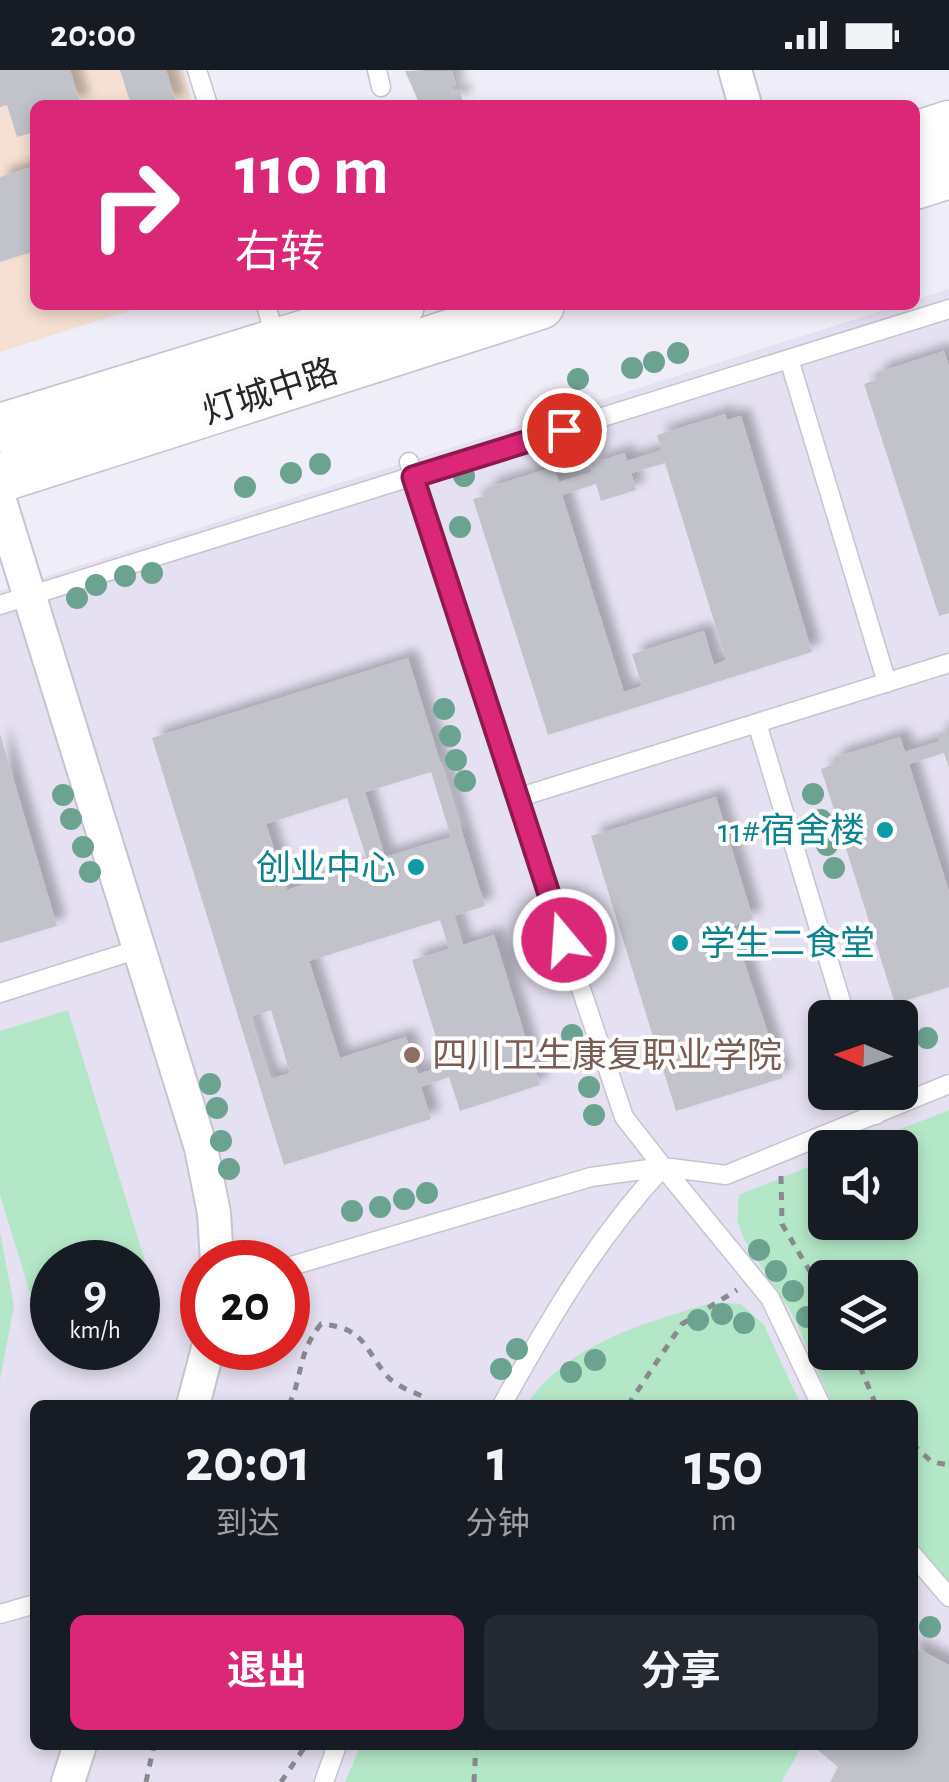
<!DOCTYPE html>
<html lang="zh">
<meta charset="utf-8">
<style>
:root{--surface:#171b24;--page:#242831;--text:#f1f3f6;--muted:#9ea1a6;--accent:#db2777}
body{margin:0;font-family:"Alegreya Sans","Noto Sans SC",sans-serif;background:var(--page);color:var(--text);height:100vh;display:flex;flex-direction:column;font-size:38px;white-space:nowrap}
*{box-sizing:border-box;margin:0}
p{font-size:32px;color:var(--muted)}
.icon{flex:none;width:55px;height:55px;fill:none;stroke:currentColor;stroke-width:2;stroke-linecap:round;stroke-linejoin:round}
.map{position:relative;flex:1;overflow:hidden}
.details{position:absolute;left:30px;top:1330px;width:888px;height:350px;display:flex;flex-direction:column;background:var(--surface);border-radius:15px;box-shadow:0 5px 15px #0003}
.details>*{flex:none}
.guide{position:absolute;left:30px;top:30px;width:890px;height:210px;border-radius:15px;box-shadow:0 5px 15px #0003;background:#db2777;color:#fff;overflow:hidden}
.needle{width:65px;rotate:272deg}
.buttons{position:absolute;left:808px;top:930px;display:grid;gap:20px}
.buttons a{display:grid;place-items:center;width:110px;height:110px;border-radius:15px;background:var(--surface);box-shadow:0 5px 15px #0003;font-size:50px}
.speed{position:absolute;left:30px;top:1170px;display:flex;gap:20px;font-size:50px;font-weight:700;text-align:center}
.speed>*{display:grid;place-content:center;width:130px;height:130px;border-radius:50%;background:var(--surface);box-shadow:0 5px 15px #0003;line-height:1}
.speed small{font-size:25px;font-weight:400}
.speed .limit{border:15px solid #d22;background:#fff;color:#111}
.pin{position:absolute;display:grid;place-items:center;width:85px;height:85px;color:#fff;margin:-42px;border:5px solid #fff;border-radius:50%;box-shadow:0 2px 10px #0007}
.me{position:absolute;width:110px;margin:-55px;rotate:342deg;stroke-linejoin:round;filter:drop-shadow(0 0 8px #0008)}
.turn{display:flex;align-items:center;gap:35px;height:210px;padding:0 40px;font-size:45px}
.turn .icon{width:130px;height:130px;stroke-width:2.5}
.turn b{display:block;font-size:70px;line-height:85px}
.eta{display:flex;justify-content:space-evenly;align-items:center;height:170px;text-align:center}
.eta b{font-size:60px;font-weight:700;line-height:70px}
.button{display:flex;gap:20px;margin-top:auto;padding:20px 40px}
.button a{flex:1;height:115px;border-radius:15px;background:var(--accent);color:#fff;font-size:40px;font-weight:700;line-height:115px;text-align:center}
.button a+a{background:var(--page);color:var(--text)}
.status{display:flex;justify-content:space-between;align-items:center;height:70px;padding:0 50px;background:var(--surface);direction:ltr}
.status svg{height:28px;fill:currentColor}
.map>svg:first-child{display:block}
.commercial{fill:#f6e0d3}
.built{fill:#e5e1f2;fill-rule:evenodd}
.green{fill:#b4e7c7;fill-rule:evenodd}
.building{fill:#c2c2cb;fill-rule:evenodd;filter:url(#shadow)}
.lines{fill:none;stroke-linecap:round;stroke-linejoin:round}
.service-casing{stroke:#c6c4ce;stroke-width:21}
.minor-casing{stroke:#c6c4ce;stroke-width:36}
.secondary-casing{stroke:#c6c4ce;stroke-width:51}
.path{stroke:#8a8990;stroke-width:5;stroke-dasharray:8 8;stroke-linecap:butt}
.service{stroke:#fff;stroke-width:18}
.minor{stroke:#fff;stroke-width:32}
.secondary{stroke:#fff;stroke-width:48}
.tree{fill:#6ca390}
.route-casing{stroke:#8e194d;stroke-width:25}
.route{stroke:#db2777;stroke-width:18}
.culture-dot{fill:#0f9aa8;stroke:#fcfcfd;stroke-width:4}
.education-dot{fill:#8d6e63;stroke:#fcfcfd;stroke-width:4}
.labels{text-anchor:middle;stroke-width:8;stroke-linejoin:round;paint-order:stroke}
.street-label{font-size:35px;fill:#27262a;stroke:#fcfcfd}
.culture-label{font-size:35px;fill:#0d838f;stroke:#fcfcfd;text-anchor:end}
.education-label{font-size:35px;fill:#785e54;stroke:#fcfcfd;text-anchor:start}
</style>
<div class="status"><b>20:00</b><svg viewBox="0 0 49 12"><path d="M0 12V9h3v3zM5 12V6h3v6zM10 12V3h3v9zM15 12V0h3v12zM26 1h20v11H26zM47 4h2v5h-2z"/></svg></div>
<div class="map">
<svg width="949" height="1712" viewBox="0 0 949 1712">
<defs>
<filter id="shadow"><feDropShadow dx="9" dy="-9" stdDeviation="5" flood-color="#0004"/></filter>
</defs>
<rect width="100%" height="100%" fill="#efedf7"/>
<!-- commercial -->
<path class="commercial" d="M0,0H183L193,35H35V235H147L0,282Z"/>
<!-- built -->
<path class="built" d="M949,219V1712H0V521L900,235H915V230ZM825,948H900V1022H825ZM825,1078H900V1152H825ZM52,1192H138V1278H52ZM202,1192H288V1278H202ZM825,1208H900V1282H825ZM35,1335H912V1675H35Z"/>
<!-- green -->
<path class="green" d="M68,940L156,1227L138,1232V1192H52V1258L42,1262L0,1125V961Z
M949,1040V1513L913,1471L912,1335H833L792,1244L744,1169L737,1151L739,1125L825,1090V1152H900V1078L855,1077ZM825,1208H900V1282H825Z
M0,1162L14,1236L0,1310Z
M714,1232L741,1234L764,1255L801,1335H526C572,1271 643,1254 714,1232Z
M361,1675H802L782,1712H345Z"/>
<!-- building -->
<path class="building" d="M0,0H70L81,35H35V62L17,67L7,35L0,37Z
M120,0H166L177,35H131Z
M405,1H452L456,15L451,16L452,23L460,21L463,32L419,33Z
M35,96V181L0,192V107Z
M944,281L949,297V543L939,546L864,314L878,309L876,303Z
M725,344L727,350L741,346L812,582L548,665L473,429L488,425L486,418L554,397L559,412L592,402L590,394L625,383L627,391L662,380L657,365ZM665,393L726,590L714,595L704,561L632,584L642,616L624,622L562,425L596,414L601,431L636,420L631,403Z
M408,588L485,836L454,846L463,875L494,865L540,1015L460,1041L449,1007L421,1017L431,1049L284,1095L152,668ZM431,702L451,767L385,787L365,722ZM347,728L368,793L287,820L266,754ZM440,850L449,879L412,890L445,996L418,1004L406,967L340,988L309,891ZM271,940L290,1003L270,1009L250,947Z
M949,660V698L944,683L909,694L949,822V917L895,934L821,699L835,694L833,688L900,667L905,682L940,671L937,664Z
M0,664L57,856L0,873Z
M716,727L753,849L732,856L783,1008L676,1041L591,766Z
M912,1576L949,1595V1712H830L838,1697L812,1675H912Z"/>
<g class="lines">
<defs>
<path id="service" d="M197,0L208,35
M377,0L381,17
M266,235L276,270
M789,289L887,613
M409,392L517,728L949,593
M0,535L949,239
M757,653L846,948
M517,728L624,1047L663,1097
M0,923L139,879
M869,1022L876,1045
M288,1197L591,1107L663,1097L726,1105L949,1014
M502,1335C549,1250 596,1169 663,1097L770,1228L821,1335
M912,1484L949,1527
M0,1544L35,1534
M324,1712L337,1675"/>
<path id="minor" d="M735,0L745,35
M0,431L201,1078L214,1143L217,1192
M193,1335L208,1278
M68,1712L80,1675"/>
<path id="secondary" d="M915,66L949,55
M915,115L949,104
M0,358L400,235
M0,408L540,235"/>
</defs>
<!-- service casing -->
<use href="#service" class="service-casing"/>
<!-- minor casing -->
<use href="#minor" class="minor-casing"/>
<!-- secondary casing -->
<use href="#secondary" class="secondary-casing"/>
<!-- path -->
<path class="path" d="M781,1106L782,1154L825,1227
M854,1282L876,1335
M289,1335C304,1302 297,1284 321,1254C366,1258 363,1278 388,1307C396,1316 413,1322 424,1327L426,1335
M628,1335L682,1254L737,1220
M912,1374L932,1392L949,1395
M146,1712L154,1675
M281,1712L306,1675
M474,1712L476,1675"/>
<!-- service -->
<use href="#service" class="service"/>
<!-- minor -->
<use href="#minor" class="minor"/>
<!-- secondary -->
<use href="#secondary" class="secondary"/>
</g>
<!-- trees -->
<g class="tree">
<circle cx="678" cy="283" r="11"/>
<circle cx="654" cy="292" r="11"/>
<circle cx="632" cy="298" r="11"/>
<circle cx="578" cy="309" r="11"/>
<circle cx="320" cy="394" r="11"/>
<circle cx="291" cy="403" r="11"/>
<circle cx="464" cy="406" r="11"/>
<circle cx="245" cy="417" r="11"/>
<circle cx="460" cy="457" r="11"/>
<circle cx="152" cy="503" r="11"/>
<circle cx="125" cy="506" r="11"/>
<circle cx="96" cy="515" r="11"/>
<circle cx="77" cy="528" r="11"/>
<circle cx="444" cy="639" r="11"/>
<circle cx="450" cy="666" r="11"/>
<circle cx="456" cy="690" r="11"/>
<circle cx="465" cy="711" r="11"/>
<circle cx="813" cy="724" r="11"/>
<circle cx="63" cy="725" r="11"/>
<circle cx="71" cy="749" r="11"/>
<circle cx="821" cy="750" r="11"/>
<circle cx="827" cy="775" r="11"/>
<circle cx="83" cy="777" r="11"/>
<circle cx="834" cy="798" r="11"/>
<circle cx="90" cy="802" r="11"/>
<circle cx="572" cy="965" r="11"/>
<circle cx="927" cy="968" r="11"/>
<circle cx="582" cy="991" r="11"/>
<circle cx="210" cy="1014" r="11"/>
<circle cx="589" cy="1017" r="11"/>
<circle cx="217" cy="1038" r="11"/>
<circle cx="594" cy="1045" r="11"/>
<circle cx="221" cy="1071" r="11"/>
<circle cx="229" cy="1099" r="11"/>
<circle cx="427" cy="1123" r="11"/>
<circle cx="404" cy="1129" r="11"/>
<circle cx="380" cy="1137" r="11"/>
<circle cx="352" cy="1141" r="11"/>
<circle cx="759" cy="1180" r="11"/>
<circle cx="776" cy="1201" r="11"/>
<circle cx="793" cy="1221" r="11"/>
<circle cx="722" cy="1244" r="11"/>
<circle cx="807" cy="1247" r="11"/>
<circle cx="698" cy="1250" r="11"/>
<circle cx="744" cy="1253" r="11"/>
<circle cx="517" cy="1279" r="11"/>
<circle cx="595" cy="1290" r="11"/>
<circle cx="501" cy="1299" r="11"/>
<circle cx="571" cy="1302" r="11"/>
<circle cx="930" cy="1557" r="11"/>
</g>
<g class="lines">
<defs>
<path id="route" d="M564,360L413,407L564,870"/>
</defs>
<!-- route casing -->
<use href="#route" class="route-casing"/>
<!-- route -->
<use href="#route" class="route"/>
</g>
<!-- markers -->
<g class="culture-dot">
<circle cx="885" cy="760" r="10"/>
<circle cx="416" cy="797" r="10"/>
<circle cx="680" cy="873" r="10"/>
</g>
<circle class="education-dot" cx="412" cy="985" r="10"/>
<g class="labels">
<!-- street labels -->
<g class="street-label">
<text transform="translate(270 321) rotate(-18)" y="12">灯城中路</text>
</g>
<!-- culture labels -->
<g class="culture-label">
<text x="865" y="772">11#宿舍楼</text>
<text x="396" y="809">创业中心</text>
<text x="700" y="885" text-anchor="start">学生二食堂</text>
</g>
<!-- education labels -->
<g class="education-label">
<text x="432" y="997">四川卫生康复职业学院</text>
</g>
</g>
</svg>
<div class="buttons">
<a><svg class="needle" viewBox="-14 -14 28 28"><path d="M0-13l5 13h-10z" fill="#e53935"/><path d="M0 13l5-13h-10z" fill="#9ea1a6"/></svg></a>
<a><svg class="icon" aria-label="sound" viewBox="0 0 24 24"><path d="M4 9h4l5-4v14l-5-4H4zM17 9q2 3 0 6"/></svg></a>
<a><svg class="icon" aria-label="layers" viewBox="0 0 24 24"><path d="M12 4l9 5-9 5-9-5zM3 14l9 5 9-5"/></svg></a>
</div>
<div class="speed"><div>9<small>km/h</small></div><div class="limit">20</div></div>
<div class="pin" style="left:564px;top:360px;background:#d93025"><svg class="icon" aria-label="arrive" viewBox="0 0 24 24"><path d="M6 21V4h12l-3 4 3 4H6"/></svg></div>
<svg class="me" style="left:564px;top:870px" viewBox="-20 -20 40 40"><circle r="17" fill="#db2777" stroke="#fff" stroke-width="3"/><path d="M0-11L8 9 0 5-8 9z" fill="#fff"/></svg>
<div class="guide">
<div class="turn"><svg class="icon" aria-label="right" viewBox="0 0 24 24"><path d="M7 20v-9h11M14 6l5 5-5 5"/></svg><div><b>110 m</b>右转</div></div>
</div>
<section class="details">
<div class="eta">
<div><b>20:01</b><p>到达</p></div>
<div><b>1</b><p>分钟</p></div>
<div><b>150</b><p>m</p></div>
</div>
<div class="button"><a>退出</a><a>分享</a></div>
</section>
</div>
